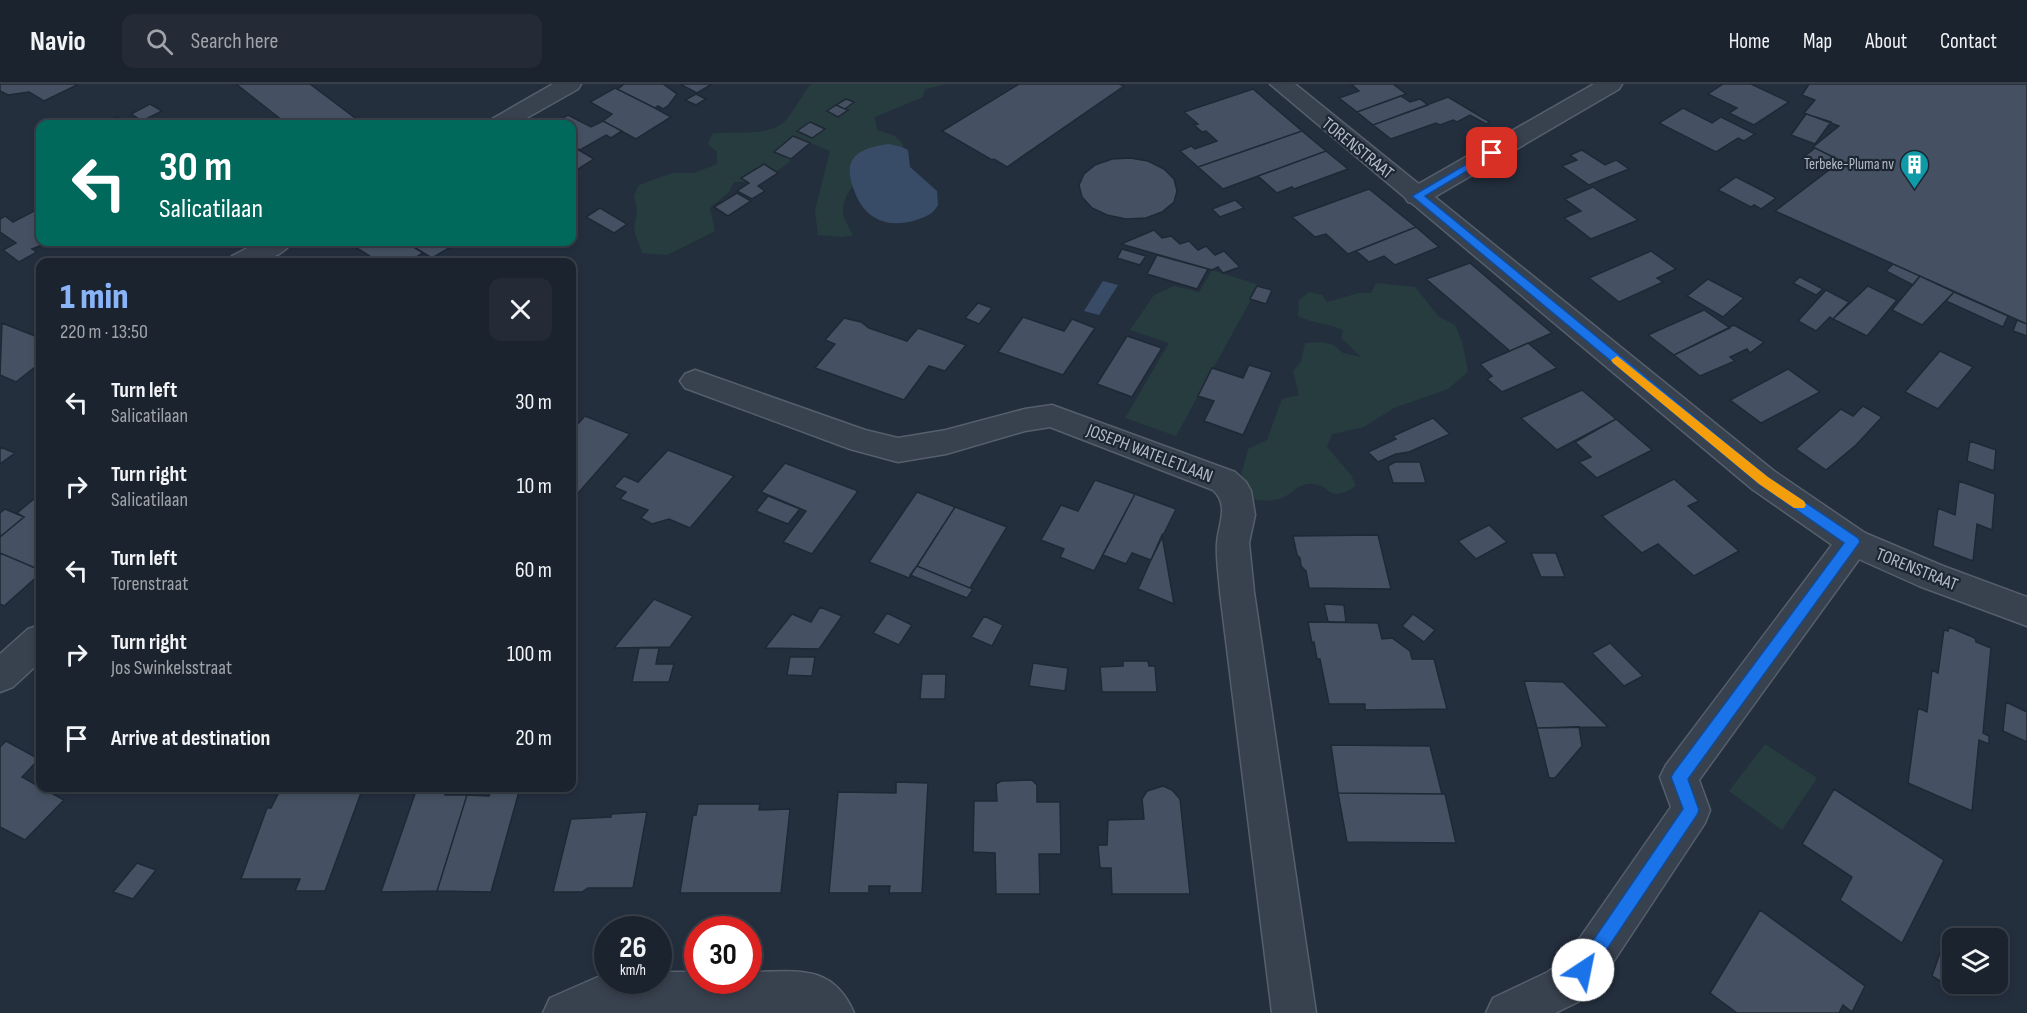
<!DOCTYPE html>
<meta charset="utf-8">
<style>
:root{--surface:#1b232e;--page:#242b36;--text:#f1f3f6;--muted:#a0a4aa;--line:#39404a;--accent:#8ab4f8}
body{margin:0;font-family:"Sofia Sans Condensed",sans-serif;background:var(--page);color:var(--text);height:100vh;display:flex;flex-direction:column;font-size:22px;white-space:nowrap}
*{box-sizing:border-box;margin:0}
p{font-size:20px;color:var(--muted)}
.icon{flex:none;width:33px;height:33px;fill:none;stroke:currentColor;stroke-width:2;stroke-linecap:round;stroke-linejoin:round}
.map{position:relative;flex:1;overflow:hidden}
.drawer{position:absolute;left:36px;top:174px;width:540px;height:534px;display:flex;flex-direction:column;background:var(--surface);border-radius:12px;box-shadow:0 3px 9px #0003,0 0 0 2px var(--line)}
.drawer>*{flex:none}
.top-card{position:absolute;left:36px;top:36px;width:540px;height:126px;border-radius:12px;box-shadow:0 3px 9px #0003,0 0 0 2px var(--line);background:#00695c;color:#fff;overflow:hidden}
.buttons{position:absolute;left:1942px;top:844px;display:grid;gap:12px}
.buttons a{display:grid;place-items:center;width:66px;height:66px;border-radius:12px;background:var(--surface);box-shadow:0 3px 9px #0003,0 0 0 2px var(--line);font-size:30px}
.speed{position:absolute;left:594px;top:832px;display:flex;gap:12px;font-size:30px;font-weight:700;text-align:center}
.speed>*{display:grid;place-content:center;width:78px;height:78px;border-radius:50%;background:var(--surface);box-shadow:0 3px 9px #0003,0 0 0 2px var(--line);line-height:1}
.speed small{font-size:15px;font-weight:400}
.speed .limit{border:9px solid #d22;background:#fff;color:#111}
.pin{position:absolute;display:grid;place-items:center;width:51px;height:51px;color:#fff;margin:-26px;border-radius:12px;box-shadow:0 3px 9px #0006}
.me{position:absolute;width:66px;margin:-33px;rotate:34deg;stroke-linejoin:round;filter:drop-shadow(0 0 4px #0008)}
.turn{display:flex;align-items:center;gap:21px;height:126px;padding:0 24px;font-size:27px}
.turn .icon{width:78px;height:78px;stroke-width:2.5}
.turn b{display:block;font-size:42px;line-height:51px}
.round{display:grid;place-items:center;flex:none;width:63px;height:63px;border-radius:12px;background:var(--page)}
.headline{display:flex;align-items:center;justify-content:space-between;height:102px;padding:0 24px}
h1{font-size:36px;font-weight:800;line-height:45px;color:var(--accent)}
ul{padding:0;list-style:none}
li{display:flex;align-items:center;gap:18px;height:84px;padding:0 24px}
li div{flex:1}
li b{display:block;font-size:22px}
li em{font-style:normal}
header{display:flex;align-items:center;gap:36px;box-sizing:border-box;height:84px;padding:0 30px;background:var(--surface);border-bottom:2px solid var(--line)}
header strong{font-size:28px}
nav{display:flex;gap:33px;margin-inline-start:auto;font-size:21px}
.search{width:420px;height:54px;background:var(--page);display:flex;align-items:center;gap:15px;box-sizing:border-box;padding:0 21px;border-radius:12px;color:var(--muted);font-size:22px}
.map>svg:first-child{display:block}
.green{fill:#263c3f}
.water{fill:#394c67}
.building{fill:#455162;stroke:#1f2835;stroke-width:1.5}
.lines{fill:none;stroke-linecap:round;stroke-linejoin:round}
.minor-casing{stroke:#565f6c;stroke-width:3}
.tertiary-casing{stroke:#565f6c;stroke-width:3}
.minor{fill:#38414e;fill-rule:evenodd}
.tertiary{fill:#38414e;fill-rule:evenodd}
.route{fill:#1a73e8;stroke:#114b97;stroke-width:1.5}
.slow{fill:#f59e0b}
.labels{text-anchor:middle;stroke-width:4.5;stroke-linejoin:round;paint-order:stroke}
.far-poi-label{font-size:15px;fill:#b4bcc9;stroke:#1d2633;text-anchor:end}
.street-label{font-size:18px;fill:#b4bcc9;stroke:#1d2633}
</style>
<header>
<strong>Navio</strong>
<div class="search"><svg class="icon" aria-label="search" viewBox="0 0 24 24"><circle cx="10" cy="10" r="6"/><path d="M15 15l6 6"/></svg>Search here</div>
<nav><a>Home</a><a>Map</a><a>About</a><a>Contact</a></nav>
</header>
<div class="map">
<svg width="2027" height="929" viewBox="0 0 2027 929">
<rect width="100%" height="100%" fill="#242f3e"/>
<!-- green -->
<path class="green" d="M811,0H948L925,5L923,13L875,33L877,46L895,52L904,61C884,80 841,97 843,129C844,136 850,145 853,151L843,153L818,151L815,126L830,67L810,59C782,82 774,99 734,98L729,108L710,124L715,147L667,171L642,169L634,147L637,126L634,112L639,101L672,89H694L717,80V68L708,60L712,50C733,46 765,53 783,39C792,31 802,10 811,0Z
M1212,186L1259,201L1176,352L1125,334L1169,259L1130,246L1154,211L1174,202L1199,208Z
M1376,199L1415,203L1439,233L1455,241L1463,261L1468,288L1448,305L1394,324L1364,343L1332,350L1327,363L1351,391L1356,402C1327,420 1333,402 1313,400C1297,398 1292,412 1279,415C1265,419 1249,415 1236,411L1248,365L1267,356L1282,315L1299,311L1293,287L1301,278L1305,259L1321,258L1334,261L1343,269L1361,273L1341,254L1343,246C1328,239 1312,240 1298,232L1299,216L1309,208L1322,211L1327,218L1359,209H1371Z
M1765,660L1817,694L1782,746L1729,707Z"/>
<!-- water -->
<path class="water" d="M889,60L902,63L908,66L910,83L937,107L938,121C933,130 926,133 916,136C887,145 864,135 854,106C841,73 859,64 889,60Z
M1103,197L1118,201L1099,231L1084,227Z"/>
<!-- building -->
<path class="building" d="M0,0H75L77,1L44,17L29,8L8,11L0,7Z
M236,0H310L363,40H287Z
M624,0H663L677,10L668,22L663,25L658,22L655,24L615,4L618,5Z
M680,0H712L697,9Z
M1019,0H1119L1124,2L1007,83L994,75L992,76L942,47Z
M1351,0H1393L1406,10L1357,28L1339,14L1359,7Z
M1723,0H1751L1789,18L1754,41L1729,29L1737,24L1708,10Z
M1809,0H2027V240L1775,127L1841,77L1813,63L1839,42L1804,29L1815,16L1802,11Z
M615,4L655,24L671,33L636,55L603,37L612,30L590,18Z
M1253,5L1302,47L1198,83L1180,67L1191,62L1195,65L1217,57L1206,47L1202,48L1194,41L1198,40L1184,28Z
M696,10L706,15L696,21L685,16Z
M1401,12L1410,18L1420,15L1428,21L1373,41L1357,28Z
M1448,13L1490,38L1486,40L1470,31L1457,38L1453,36L1440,41L1436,39L1391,55L1373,41Z
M846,15L854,18L845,25L836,21Z
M150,20L162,27L142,37L131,30Z
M836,21L845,25L848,26L838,33L827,27Z
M1683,24L1712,39L1721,33L1755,50L1744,57L1738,54L1716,68L1659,39Z
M1806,30L1831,38L1815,60L1791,51Z
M568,31L591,43L603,37L622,47L611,54L606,51L580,66L572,62V40H552Z
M117,33L125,38L131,36L139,40H101Z
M810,38L825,45L812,54L797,47Z
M1302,47L1326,67L1223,105L1198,83Z
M793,52L810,59L791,75L774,68Z
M572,62L594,75L572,89Z
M1815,64L1841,77L1831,84L1805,72Z
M1582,66L1605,81L1616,76L1629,85L1589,101L1562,82L1577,76L1570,71Z
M1326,67L1348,85L1294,105L1292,103L1277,109L1258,92Z
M1130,74L1148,77L1164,85L1174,95L1177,107L1174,118L1162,128L1146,134L1126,135L1107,131L1092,124L1082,113L1079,101L1084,90L1095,81L1112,75Z
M764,80L778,89L758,102L765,107L752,115L737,107L749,99L741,94Z
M1736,93L1769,110L1776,114L1761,125L1754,121L1751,123L1718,106Z
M1593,103L1638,136L1591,155L1564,134L1581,127L1565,115Z
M1369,105L1416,143L1348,170L1326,150L1315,153L1292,133Z
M737,109L751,117L728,132L714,123Z
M1235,116L1244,124L1220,133L1212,125Z
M600,124L627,140L614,149L586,133Z
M34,127L40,131V158H50L32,165L37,168L19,178L3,166L16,159L0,148V135L5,132L13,138Z
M1416,143L1439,163L1395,181L1384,172L1369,178L1356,167Z
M1154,146L1162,154L1171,152L1180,160L1189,157L1198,166L1206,162L1215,171L1224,167L1240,183L1223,189L1218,183L1212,186L1121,160Z
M351,158H406L423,169L408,178H379L349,159Z
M406,158H459L432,174Z
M1122,165L1146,172L1140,181L1117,174Z
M1651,167L1676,185L1657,194L1663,198L1619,218L1589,194Z
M1157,171L1208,185L1197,205L1147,190Z
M1470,179L1552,249L1510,267L1426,195Z
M1893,180L1920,192L1913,201L1886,187Z
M1920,192L1954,208L1922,241L1892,226Z
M1800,193L1823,205L1816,211L1793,199Z
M1708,195L1744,214L1723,233L1687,212Z
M1257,202L1272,206L1266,220L1250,215Z
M1868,202L1897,216L1867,252L1833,235Z
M1826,206L1849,218L1833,235L1830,233L1816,247L1798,237Z
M1954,208L2008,232L2003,243L1946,217Z
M978,219L992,224L979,240L965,234Z
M1704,226L1730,244L1674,271L1648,251Z
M1023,233L1064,247L1072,235L1095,244L1063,291L998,268Z
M844,234L861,238L869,244L907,257L918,244L966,261L945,287L929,282L904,316L815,284L835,260L825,256Z
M2017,236L2027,240V252L2013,247Z
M2,239L40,254V279L16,298L0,291Z
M1734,241L1764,258L1750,269L1747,265L1730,273L1735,277L1700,292L1674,271Z
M1127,252L1162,264L1132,313L1097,300Z
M1528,259L1557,284L1502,308L1487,295L1492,292L1480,280Z
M1940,267L1973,283L1938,325L1905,308Z
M1249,281L1272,288L1243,351L1204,337L1214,317L1198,312L1212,284L1243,294Z
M1788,285L1820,308L1761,339L1730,316Z
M1582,306L1616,335L1557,366L1521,334Z
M1863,322L1882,333L1856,361L1826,386L1796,365L1841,325L1853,332Z
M585,332L630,350L572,416V346Z
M1433,334L1450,350L1409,368L1396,370L1378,378L1368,368L1396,355L1393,352Z
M1616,335L1652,366L1597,394L1579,378L1591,373L1575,358Z
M1970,357L1996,366L1994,387L1967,377Z
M0,363L15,369L0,380Z
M668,366L734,392L690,444L669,435L652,440L641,434L648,426L620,415L626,408L614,403L624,392L638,398Z
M1395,378H1420L1426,399H1393L1388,382Z
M785,379L858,407L812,470L783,458L806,427L761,408Z
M1674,395L1699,417L1688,422L1739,467L1694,492L1658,460L1642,469L1602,432Z
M1095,396L1135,410L1094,487L1060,473L1064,465L1041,456L1061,421L1078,427Z
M1959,397L1995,410L1992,446L1977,440L1973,477L1933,462L1938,424L1955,431Z
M917,408L955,423L909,494L869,478Z
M1135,410L1176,425L1151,476L1132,469L1126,480L1103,471Z
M768,412L800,425L788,440L756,427Z
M35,414L40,416V486L0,469V453L24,433L17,429Z
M955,423L1007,443L970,504L917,482Z
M5,425L24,433L0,453V429Z
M1489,441L1507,458L1476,475L1458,457Z
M1162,451L1174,520L1138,505Z
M1378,451L1391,505L1309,504L1306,487L1301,482L1300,474L1297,471L1293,452Z
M0,469L40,486V490L4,522L0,520Z
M1531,469H1556L1565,493H1541Z
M917,482L970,504L973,505L967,514L910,491Z
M654,515L693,532L670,563L614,564Z
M1324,520L1344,521L1346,538H1328Z
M820,523L842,532L819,565L765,564L792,530L811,538Z
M887,529L912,541L899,561L873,549Z
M1413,530L1435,546L1424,558L1402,542Z
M984,532L1003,541L992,562L971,553Z
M1308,538L1378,539L1382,555L1392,554L1410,567L1412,575H1434L1447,625L1365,626V620H1329L1320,575H1317L1314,558L1312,559Z
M1949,543L1975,554L1976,558L1991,564L1983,649L1989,652V660L1979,656L1972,727L1908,699L1918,624L1927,628L1932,586L1938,589L1944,546L1948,547Z
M1610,559L1643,592L1624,602L1592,569Z
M639,564H659L656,580H674L669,598H632Z
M790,573H815L812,592L787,591Z
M1123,577H1148L1149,582H1155L1157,608H1102L1100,583L1123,582Z
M1033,579L1068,584L1065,607L1029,602Z
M922,590H946L945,615H920Z
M1524,597L1563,598L1608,643L1537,644Z
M2006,618L2027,628V658L2003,647Z
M1579,643L1582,662L1555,694H1549L1537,644Z
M6,657L39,675L22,693L64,716L25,756L0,743V663Z
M1331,661L1430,662L1442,710L1338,709Z
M1032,696L1037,701V718H1060L1061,770H1039L1040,810H996L995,769L973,768L974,717H997L996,700L1001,697Z
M896,698L928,699L922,809H889L890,802H869V809H829L838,708L896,709Z
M1163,702L1172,706L1180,715L1190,810H1112L1111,784H1100L1098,761H1107L1108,736L1144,735L1142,715L1147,707Z
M281,704H314L315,708L361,709L325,807H295L300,795H241L267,724H271Z
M417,704H447L445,711H467L437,807L381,808Z
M491,704H520L491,808L437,807L467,711L489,712Z
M1834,705L1944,776L1902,859L1840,816L1852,793L1802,760Z
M1338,709L1445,710L1456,759L1347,758Z
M698,720H760L759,726L790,725L781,809H680L693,731H696Z
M647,728L633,804H588L582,808H553L571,735L611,733V730Z
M137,779L156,786L133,815L113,808Z
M1760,826L1865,902L1852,928L1843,921L1839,929H1737L1710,909Z
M1940,869L1953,877V900H1963L1960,909L1932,892Z"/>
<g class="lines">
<defs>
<path id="minor" d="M553,0H581L578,5L516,40H488L492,35Z
M1594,0H1622L1619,5L1426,118L1417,120L1408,118L1404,112L1408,106Z
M259,158H292C278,179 250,178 228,178L232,172Z
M695,286L865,346L898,354L946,346L1025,325L1052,321L1235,388L1246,398L1251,407L1255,431L1249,459L1254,508L1316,929H1272L1220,508C1219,492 1216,475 1217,460C1218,440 1230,422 1213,406L1050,343L1025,347L946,370L898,378L850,365L685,304L680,297L685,290Z
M1853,445L1865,449L1869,458L1865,467L1699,696L1710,726L1705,739L1598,901L1578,918L1555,929H1486L1493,914L1548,888L1568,871L1671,723L1660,693L1666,681L1841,449Z
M40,541V578L13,603L0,608V570L28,545Z
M658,888H698V897H748V888C795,888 832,878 854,929H543L550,914L607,889L608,897H658Z"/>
<path id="tertiary" d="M1270,0H1295L1774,387L1865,449L1943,482L2027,513V542L1919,502L1841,467L1752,405Z"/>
</defs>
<!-- minor casing -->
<use href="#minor" class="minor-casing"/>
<!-- tertiary casing -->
<use href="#tertiary" class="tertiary-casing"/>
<!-- minor -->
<use href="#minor" class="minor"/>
<!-- tertiary -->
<use href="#tertiary" class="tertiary"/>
</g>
<!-- route -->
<path class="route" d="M1489,67L1497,69L1425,112L1768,393L1858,454L1860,458L1688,695L1699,726L1697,731L1589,892L1583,895L1577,892L1574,886L1577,880L1683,725L1671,693L1674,688L1844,459L1759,400L1412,112Z"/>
<!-- slow -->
<path class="slow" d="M1617,272L1768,393L1804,417L1806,421L1804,424H1794L1759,400L1613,279L1611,276Z"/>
<!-- icons -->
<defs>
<symbol id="building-pin" viewBox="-11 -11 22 30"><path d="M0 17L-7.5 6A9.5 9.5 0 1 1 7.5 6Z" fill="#0f9aa8" stroke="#1d2633"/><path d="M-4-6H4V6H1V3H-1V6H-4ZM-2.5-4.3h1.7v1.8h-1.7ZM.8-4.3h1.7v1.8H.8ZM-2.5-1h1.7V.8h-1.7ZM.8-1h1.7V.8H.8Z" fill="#fff"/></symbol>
</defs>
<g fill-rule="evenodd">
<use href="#building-pin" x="1898" y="64" width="33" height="45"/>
</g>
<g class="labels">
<!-- far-poi labels -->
<g class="far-poi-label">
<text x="1894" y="85">Terbeke-Pluma nv</text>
</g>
<!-- street labels -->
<g class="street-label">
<text transform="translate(1358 64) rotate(39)" y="6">TORENSTRAAT</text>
<text transform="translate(1150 369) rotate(21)" y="6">JOSEPH WATELETLAAN</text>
<text transform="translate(1917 485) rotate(22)" y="6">TORENSTRAAT</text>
</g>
</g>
</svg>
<div class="buttons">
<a><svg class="icon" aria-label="layers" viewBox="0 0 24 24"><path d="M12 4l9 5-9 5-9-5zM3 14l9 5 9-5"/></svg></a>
</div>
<div class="speed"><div>26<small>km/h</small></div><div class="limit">30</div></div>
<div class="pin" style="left:1492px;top:69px;background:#d93025"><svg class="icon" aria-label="arrive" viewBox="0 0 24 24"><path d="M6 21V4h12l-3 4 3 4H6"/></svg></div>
<svg class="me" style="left:1583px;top:886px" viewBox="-20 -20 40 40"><circle r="19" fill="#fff"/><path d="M0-13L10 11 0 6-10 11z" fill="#1a73e8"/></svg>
<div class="top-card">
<div class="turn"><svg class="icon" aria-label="left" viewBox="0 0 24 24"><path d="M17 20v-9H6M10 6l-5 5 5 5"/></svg><div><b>30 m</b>Salicatilaan</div></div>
</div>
<section class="drawer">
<div class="headline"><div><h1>1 min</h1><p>220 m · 13:50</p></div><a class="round"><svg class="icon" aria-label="close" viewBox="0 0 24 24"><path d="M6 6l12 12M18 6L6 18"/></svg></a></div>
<ul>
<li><svg class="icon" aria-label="left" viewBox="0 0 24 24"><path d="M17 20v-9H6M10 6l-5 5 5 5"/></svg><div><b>Turn left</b><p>Salicatilaan</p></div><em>30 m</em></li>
<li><svg class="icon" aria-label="right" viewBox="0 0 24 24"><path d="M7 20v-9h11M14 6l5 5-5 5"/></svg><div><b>Turn right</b><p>Salicatilaan</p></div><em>10 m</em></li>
<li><svg class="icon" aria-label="left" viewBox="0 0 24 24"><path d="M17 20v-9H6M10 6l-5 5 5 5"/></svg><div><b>Turn left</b><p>Torenstraat</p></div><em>60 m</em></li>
<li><svg class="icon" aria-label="right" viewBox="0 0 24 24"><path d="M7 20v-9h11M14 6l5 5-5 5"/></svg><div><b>Turn right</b><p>Jos Swinkelsstraat</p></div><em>100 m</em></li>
<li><svg class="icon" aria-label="arrive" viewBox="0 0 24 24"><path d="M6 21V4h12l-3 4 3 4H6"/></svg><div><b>Arrive at destination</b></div><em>20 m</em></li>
</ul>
</section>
</div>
